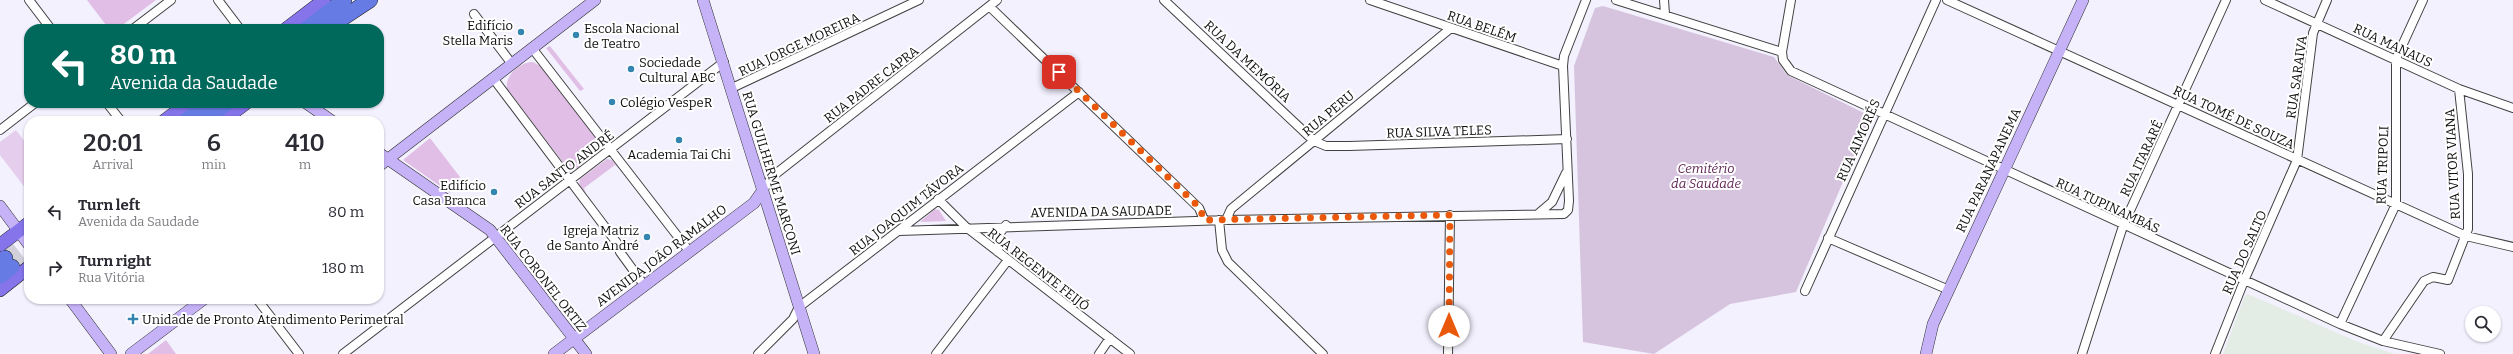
<!DOCTYPE html>
<meta charset="utf-8">
<style>
:root{--surface:#fff;--page:#f7f7f7;--text:#2b2b33;--muted:#7c7c81}
body{margin:0;font-family:Bitter,serif;background:var(--page);color:var(--text);height:100vh;display:flex;flex-direction:column;font-size:15px;white-space:nowrap}
*{box-sizing:border-box;margin:0}
p{font-size:13px;color:var(--muted)}
.icon{flex:none;width:22px;height:22px;fill:none;stroke:currentColor;stroke-width:2;stroke-linecap:round;stroke-linejoin:round}
.map{position:relative;flex:1;overflow:hidden}
.panel{position:absolute;left:24px;top:116px;width:360px;height:188px;display:flex;flex-direction:column;background:var(--surface);border-radius:16px;box-shadow:0 1px 3px #0004}
.panel>*{flex:none}
.guide{position:absolute;left:24px;top:24px;width:360px;height:84px;border-radius:16px;box-shadow:0 1px 3px #0004;background:#00695c;color:#fff;overflow:hidden}
.tools{position:absolute;left:2465px;top:306px;display:grid;gap:8px}
.tools a{display:grid;place-items:center;width:36px;height:36px;border-radius:50%;background:var(--surface);box-shadow:0 1px 3px #0004;font-size:20px}
.pin{position:absolute;display:grid;place-items:center;width:34px;height:34px;color:#fff;margin:-17px;border-radius:8px;box-shadow:0 2px 6px #0006}
.me{position:absolute;width:44px;margin:-22px;rotate:0deg;stroke-linejoin:round;filter:drop-shadow(0 0 3px #0008)}
.turn{display:flex;align-items:center;gap:14px;height:84px;padding:0 20px;font-size:18px}
.turn .icon{width:52px;height:52px;stroke-width:2.5}
.turn b{display:block;font-size:28px;line-height:34px}
.eta{display:flex;justify-content:space-evenly;align-items:center;height:68px;text-align:center}
.eta b{font-size:24px;font-weight:600;line-height:28px}
ul{padding:0;list-style:none}
li{display:flex;align-items:center;gap:12px;height:56px;padding:0 20px}
li div{flex:1}
li b{display:block;font-size:15px}
li em{font-style:normal}
.map>svg:first-child{display:block}
.industrial{fill:#e4ece6}
.green{fill:#e0bee5}
.cemetery{fill:#d6c4de}
.pitch{fill:#e5ceed}
.lines{fill:none;stroke-linecap:round;stroke-linejoin:round}
.highway-tunnel{stroke:#d1cfda;stroke-width:15;stroke-dasharray:15 8;stroke-linecap:butt}
.street-casing{stroke:#414141;stroke-width:10}
.secondary-casing{stroke:#303030;stroke-width:12}
.primary-casing{stroke:#1f1f1f;stroke-width:14}
.highway-casing{stroke:#1f1f1f;stroke-width:16}
.street{stroke:#fff;stroke-width:8}
.secondary{stroke:#c6b3f7;stroke-width:11}
.primary{stroke:#8574ea;stroke-width:13}
.highway{stroke:#677be5;stroke-width:15}
.route{stroke:#ea580c;stroke-width:7;stroke-dasharray:0 12.6}
.poi-dot{fill:#3486b0;stroke:#fff;stroke-width:1.5}
.labels{text-anchor:middle;stroke-width:4;stroke-linejoin:round;paint-order:stroke}
.poi-label{font-size:13px;fill:#0e0e0e;stroke:#fff;text-anchor:start}
.street-label{font-size:13px;fill:#0e0e0e;stroke:#fff}
.park-label{font-size:13px;font-style:italic;fill:#602555;stroke:#fff}
</style>
<div class="map">
<svg width="2513" height="354" viewBox="0 0 2513 354">
<rect width="100%" height="100%" fill="#f3f1fe"/>
<!-- industrial -->
<path class="industrial" d="M2248,294L2358,342L2395,354H2223L2245,295Z"/>
<!-- green -->
<path class="green" d="M87,0H156L117,29H109Z
M550,46L584,89L580,91L546,48Z
M533,62L540,66L601,145L600,151L574,170L568,169L507,89C504,76 520,62 533,62Z
M430,138L460,177L450,193L403,160Z
M607,159L612,160L619,169L615,165L584,188L586,194L579,185L580,179Z
M935,209L939,210L946,221L920,222Z
M166,340L176,354H148Z"/>
<!-- cemetery -->
<path class="cemetery" d="M1603,6L1774,57L1787,75L1866,114L1869,121L1796,292L1730,304L1654,354L1583,342L1574,66L1595,8Z"/>
<!-- pitch -->
<path class="pitch" d="M16,130L29,147V193L0,155V142Z"/>
<g class="lines">
<!-- highway-tunnel -->
<path class="highway-tunnel" d="M5,258L29,239
M12,267L29,254"/>
<defs>
<path id="street" d="M29,0L51,29
M218,0L240,29
M1164,0L1314,141L1326,146H1349L1567,139
M1370,0L1563,66
M1616,0L1782,52
M1664,0L1665,14
M1791,0L1782,52L1783,60L1791,71L2340,324L2383,341L2440,354
M1947,0L2466,236L2513,247
M2265,0L2459,89L2513,108
M990,7L1199,208L1204,220
M474,14L512,64
M133,29L171,0
M532,48L689,251
M493,78L617,243L620,252L644,285
M732,88L919,0
M107,103L121,121
M0,130L35,103
M763,190L773,176L997,0
M938,199L966,227L1130,354
M1539,213L1552,202L1566,173
M1219,220L1222,250L1228,262L1323,354
M1226,220L1231,209L1451,28
M899,231L1226,220L1564,214L1568,210L1569,201L1563,66L1564,56L1586,0
M1828,238L1949,290
M998,252L1000,233L1006,225
M1805,291L1936,0
M257,299L299,354
M2340,324L2396,204V59L2423,0
M2383,341L2424,281L2433,277L2448,280L2468,229V174L2459,89
M343,354L724,62
M758,354L793,319L799,307L1079,92
M936,354L1008,260
M1099,354L1110,338
M1448,354L1450,215
M2082,354L2123,226L2226,0
M2215,354L2244,281L2297,160L2313,33L2327,0"/>
<path id="secondary" d="M703,0L814,354
M306,103L332,121
M379,153L490,230L586,354
M379,166L595,0
M0,206L29,245
M70,299L111,354
M131,354L204,299
M554,354L754,203L763,190
M1926,354L1933,324L2083,0"/>
<path id="primary" d="M286,29L324,0
M164,121L188,103
M222,121L246,103
M0,245L29,223
M0,290L29,267"/>
<path id="highway" d="M306,29L344,0
M326,29L370,0
M185,121L209,103
M203,121L227,103
M0,261L5,258
M0,276L12,267"/>
</defs>
<!-- street casing -->
<use href="#street" class="street-casing"/>
<!-- secondary casing -->
<use href="#secondary" class="secondary-casing"/>
<!-- primary casing -->
<use href="#primary" class="primary-casing"/>
<!-- highway casing -->
<use href="#highway" class="highway-casing"/>
<!-- street -->
<use href="#street" class="street"/>
<!-- secondary -->
<use href="#secondary" class="secondary"/>
<!-- primary -->
<use href="#primary" class="primary"/>
<!-- highway -->
<use href="#highway" class="highway"/>
</g>
<g class="lines">
<!-- route -->
<path class="route" d="M1059,72L1200,208L1204,220L1450,215L1449,326"/>
</g>
<!-- markers -->
<g class="poi-dot">
<circle cx="521" cy="32" r="4"/>
<circle cx="576" cy="35" r="4"/>
<circle cx="631" cy="69" r="4"/>
<circle cx="612" cy="102" r="4"/>
<circle cx="679" cy="140" r="4"/>
<circle cx="494" cy="192" r="4"/>
<circle cx="647" cy="237" r="4"/>
<path d="M131 313h4v4h4v4h-4v4h-4v-4h-4v-4h4z"/>
</g>
<g class="labels">
<!-- poi labels -->
<g class="poi-label">
<text x="513" y="30" text-anchor="end">Edifício<tspan x="513" dy="15">Stella Maris</tspan></text>
<text x="584" y="33">Escola Nacional<tspan x="584" dy="15">de Teatro</tspan></text>
<text x="639" y="67">Sociedade<tspan x="639" dy="15">Cultural ABC</tspan></text>
<text x="620" y="107">Colégio VespeR</text>
<text x="679" y="159" text-anchor="middle">Academia Tai Chi</text>
<text x="486" y="190" text-anchor="end">Edifício<tspan x="486" dy="15">Casa Branca</tspan></text>
<text x="639" y="235" text-anchor="end">Igreja Matriz<tspan x="639" dy="15">de Santo André</tspan></text>
<text x="142" y="324">Unidade de Pronto Atendimento Perimetral</text>
</g>
<!-- street labels -->
<g class="street-label">
<text transform="translate(1482 26) rotate(19)" y="5">RUA BELÉM</text>
<text transform="translate(799 44) rotate(-25)" y="5">RUA JORGE MOREIRA</text>
<text transform="translate(2393 45) rotate(25)" y="5">RUA MANAUS</text>
<text transform="translate(1248 61) rotate(43)" y="5">RUA DA MEMÓRIA</text>
<text transform="translate(2296 77) rotate(-82)" y="5">RUA SARAIVA</text>
<text transform="translate(871 84) rotate(-38)" y="5">RUA PADRE CAPRA</text>
<text transform="translate(1328 113) rotate(-40)" y="5">RUA PERU</text>
<text transform="translate(2234 117) rotate(25)" y="5">RUA TOMÉ DE SOUZA</text>
<text transform="translate(1439 131) rotate(-2)" y="5">RUA SILVA TELES</text>
<text transform="translate(1858 140) rotate(-66)" y="5">RUA AIMORÉS</text>
<text transform="translate(2141 158) rotate(-65)" y="5">RUA ITARARÉ</text>
<text transform="translate(2452 164) rotate(-93)" y="5">RUA VITOR VIANA</text>
<text transform="translate(2382 165) rotate(-88)" y="5">RUA TRIPOLI</text>
<text transform="translate(564 169) rotate(-37)" y="5">RUA SANTO ANDRÉ</text>
<text transform="translate(1988 170) rotate(-65)" y="5">RUA PARANAPANEMA</text>
<text transform="translate(772 173) rotate(73)" y="5">RUA GUILHERME MARCONI</text>
<text transform="translate(2108 205) rotate(25)" y="5">RUA TUPINAMBÁS</text>
<text transform="translate(906 209) rotate(-38)" y="5">RUA JOAQUIM TÁVORA</text>
<text transform="translate(1101 211) rotate(-1)" y="5">AVENIDA DA SAUDADE</text>
<text transform="translate(2244 252) rotate(-66)" y="5">RUA DO SALTO</text>
<text transform="translate(661 255) rotate(-37)" y="5">AVENIDA JOÃO RAMALHO</text>
<text transform="translate(1039 269) rotate(38)" y="5">RUA REGENTE FEIJÓ</text>
<text transform="translate(544 278) rotate(52)" y="5">RUA CORONEL ORTIZ</text>
</g>
<!-- park labels -->
<g class="park-label">
<text x="1706" y="173">Cemitério<tspan x="1706" dy="15">da Saudade</tspan></text>
</g>
</g>
</svg>
<div class="tools">
<a><svg class="icon" aria-label="search" viewBox="0 0 24 24"><circle cx="10" cy="10" r="6"/><path d="M15 15l6 6"/></svg></a>
</div>
<div class="pin" style="left:1059px;top:72px;background:#d93025"><svg class="icon" aria-label="arrive" viewBox="0 0 24 24"><path d="M6 21V4h12l-3 4 3 4H6"/></svg></div>
<svg class="me" style="left:1449px;top:326px" viewBox="-20 -20 40 40"><circle r="19" fill="#fff"/><path d="M0-13L10 11 0 6-10 11z" fill="#ea580c"/></svg>
<div class="guide">
<div class="turn"><svg class="icon" aria-label="left" viewBox="0 0 24 24"><path d="M17 20v-9H6M10 6l-5 5 5 5"/></svg><div><b>80 m</b>Avenida da Saudade</div></div>
</div>
<section class="panel">
<div class="eta">
<div><b>20:01</b><p>Arrival</p></div>
<div><b>6</b><p>min</p></div>
<div><b>410</b><p>m</p></div>
</div>
<ul>
<li><svg class="icon" aria-label="left" viewBox="0 0 24 24"><path d="M17 20v-9H6M10 6l-5 5 5 5"/></svg><div><b>Turn left</b><p>Avenida da Saudade</p></div><em>80 m</em></li>
<li><svg class="icon" aria-label="right" viewBox="0 0 24 24"><path d="M7 20v-9h11M14 6l5 5-5 5"/></svg><div><b>Turn right</b><p>Rua Vitória</p></div><em>180 m</em></li>
</ul>
</section>
</div>
